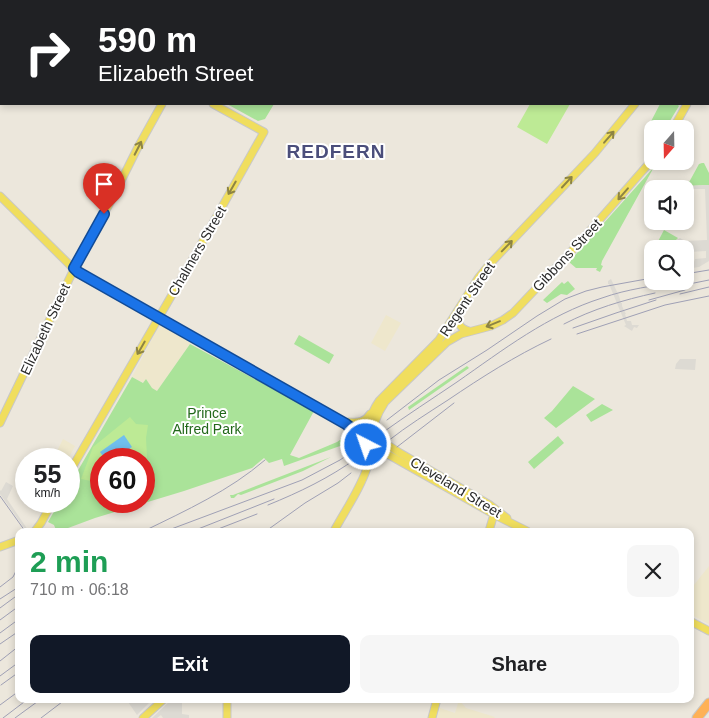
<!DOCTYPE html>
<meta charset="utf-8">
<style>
:root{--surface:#fff;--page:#f6f6f6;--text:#202124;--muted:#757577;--accent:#111827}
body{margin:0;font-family:Helvetica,sans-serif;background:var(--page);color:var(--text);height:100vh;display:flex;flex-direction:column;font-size:19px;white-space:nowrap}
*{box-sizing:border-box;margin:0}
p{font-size:16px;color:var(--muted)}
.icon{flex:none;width:28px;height:28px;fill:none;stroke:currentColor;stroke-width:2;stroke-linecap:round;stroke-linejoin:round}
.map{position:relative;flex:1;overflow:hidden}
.drawer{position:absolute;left:15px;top:528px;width:679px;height:175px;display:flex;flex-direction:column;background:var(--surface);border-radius:10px;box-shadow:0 2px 8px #0003}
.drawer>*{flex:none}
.top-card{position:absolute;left:0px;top:0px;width:710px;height:105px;box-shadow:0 2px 8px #0003;background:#202124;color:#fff;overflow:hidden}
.needle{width:32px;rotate:200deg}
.fabs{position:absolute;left:644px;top:120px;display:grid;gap:10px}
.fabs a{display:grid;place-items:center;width:50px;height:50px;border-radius:10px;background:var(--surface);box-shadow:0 2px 8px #0003;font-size:25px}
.speed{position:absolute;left:15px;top:448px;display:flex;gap:10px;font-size:25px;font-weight:700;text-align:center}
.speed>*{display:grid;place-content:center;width:65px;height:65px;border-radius:50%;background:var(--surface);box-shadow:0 2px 8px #0003;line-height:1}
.speed small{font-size:12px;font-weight:400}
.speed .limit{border:8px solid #d22;background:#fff;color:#111}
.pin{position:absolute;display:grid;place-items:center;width:42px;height:42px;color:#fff;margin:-51px -21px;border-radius:50% 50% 50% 0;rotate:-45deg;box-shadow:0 0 5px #0007}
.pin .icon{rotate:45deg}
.me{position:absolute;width:55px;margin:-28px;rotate:319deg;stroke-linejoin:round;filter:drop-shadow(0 0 4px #0008)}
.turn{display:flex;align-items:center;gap:18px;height:105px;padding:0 15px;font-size:22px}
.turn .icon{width:65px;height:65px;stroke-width:2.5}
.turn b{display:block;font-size:35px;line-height:42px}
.round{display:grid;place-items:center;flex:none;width:52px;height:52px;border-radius:10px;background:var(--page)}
.headline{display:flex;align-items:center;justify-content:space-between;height:85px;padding:0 15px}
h1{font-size:30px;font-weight:700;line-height:38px;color:#1e9e55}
.primary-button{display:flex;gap:10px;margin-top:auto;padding:10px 15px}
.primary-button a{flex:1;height:58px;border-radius:10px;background:var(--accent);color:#fff;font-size:20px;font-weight:700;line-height:58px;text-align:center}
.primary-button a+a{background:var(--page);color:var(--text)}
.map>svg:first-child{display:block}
.education{fill:#eee7cc}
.green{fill:#aae399;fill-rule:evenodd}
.pitch{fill:#bdea95}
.plaza{fill:#dddad3}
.water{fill:#70bfee}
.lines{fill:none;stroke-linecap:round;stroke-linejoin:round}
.major-casing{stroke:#c8c8c8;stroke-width:9}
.highway-casing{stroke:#c8c8c8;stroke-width:11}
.major{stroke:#f0de5e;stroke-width:7}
.highway{stroke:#feb156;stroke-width:9}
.tram{stroke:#9fa0b5;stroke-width:1}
.rail{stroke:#9fa0b5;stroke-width:1}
.oneway{stroke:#8d8444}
.route-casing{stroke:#114b97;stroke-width:12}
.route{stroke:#1a73e8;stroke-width:9}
.labels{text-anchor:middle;stroke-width:4;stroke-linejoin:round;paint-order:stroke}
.street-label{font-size:14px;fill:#2a2a2a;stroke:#fff}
.park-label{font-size:14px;fill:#22681a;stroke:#fff}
.district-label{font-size:19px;font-weight:bold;letter-spacing:1px;fill:#4b4e7b;stroke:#fff}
</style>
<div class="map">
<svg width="709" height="718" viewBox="0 0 709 718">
<rect width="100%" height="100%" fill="#ece7dc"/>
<!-- education -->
<path class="education" d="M386,315L401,323L385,351L371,343Z
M160,324L189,340L190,344L157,391L152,388L146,379L144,383L132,377Z
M63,439L75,446L68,459L56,453Z
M709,566V624L690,614V590Z
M459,700L466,708L495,717L494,718H437L440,708L455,713Z"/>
<!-- green -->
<path class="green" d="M227,104H274L265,119L258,121Z
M660,104H677L679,106L665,129H652V132L647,129Z
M702,163H704L709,173V185L687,186L699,164Z
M654,167L602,261L601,265L603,266L600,272L596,270L597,268H576L569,262Z
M664,230L678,238L673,243V249H654Z
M568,281L575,289L567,295L561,294L547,303L543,300L562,282L564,284Z
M299,335L334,355L329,364L294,344Z
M190,344L314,411L290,455L299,458L337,442L351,433L354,437L340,446L284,466L282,459L269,463L264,458L252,468L184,491L95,518L60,531L58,529L56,530L54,525L48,522L60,501H69V486L132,377L143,383L146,379L152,388L157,391ZM101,459H144V501H101Z
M467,366L469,368L409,410L408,407Z
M573,386L595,399L556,428L544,418L552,411Z
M602,404L613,410L591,422L586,415Z
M558,436L564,443L534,469L528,462Z
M331,457L303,471L241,495L238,494L234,498H231L230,495H233Z"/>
<!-- pitch -->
<path class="pitch" d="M530,104H570L547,144L517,127Z
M130,417L136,424L148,425L146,438L147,458L144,459H101V471L98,468H94L91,481L81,479L93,447Z"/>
<!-- plaza -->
<path class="plaza" d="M709,185V261L699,267L685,269V264L694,262L695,259L706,258V251L689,252L688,248L674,249L673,245L674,241L680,238L685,241L707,240L705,189H685L687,186Z
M611,279L619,296L621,303H622V306L626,314H625L627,321H631L632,325H639L637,328L634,327L632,331L624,326L626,325L609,284H608V281Z
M680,359H696L695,370L675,369L676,364Z
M6,482L13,486L7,499L28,530L31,529L33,530L32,531H26L0,494V490L1,491Z
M126,699H153L137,715Z
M172,699H182V714L189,715V718H163L161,715L157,718H152Z"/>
<!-- water -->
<path class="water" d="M124,435L132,447L114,459H105L100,452Z"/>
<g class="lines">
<defs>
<path id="major" d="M219,1L220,0
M650,1V0
M704,1V0
M673,129L687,104
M103,179L109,187L113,197
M0,196L79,274L346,424L366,440L389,455L497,516L527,531
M459,313C458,322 458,328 469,331
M349,422C359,423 365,422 370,414
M0,423L74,269L113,197L137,149L162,104
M352,426L371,434L400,453L490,505L507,518
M364,464C366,441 366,419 379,401L439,340L479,277L488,266L595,153L635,104
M69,473L195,255L264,132L213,104
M35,531L41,523L53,501
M334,531C346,509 361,488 368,465C371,458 370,449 371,442C372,426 377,414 385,402L447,342L461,334L491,326L503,320L513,313L580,242L652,160
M489,531L494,514
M0,547L19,540
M690,621L709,631
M143,718L164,699
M227,718V699
M432,718L437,699"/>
<path id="highway" d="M697,718L709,703"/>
</defs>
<!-- major casing -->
<use href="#major" class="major-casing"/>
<!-- highway casing -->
<use href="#highway" class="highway-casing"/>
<!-- major -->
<use href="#major" class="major"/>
<!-- highway -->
<use href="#highway" class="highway"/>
<!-- tram -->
<path class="tram" d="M0,496L25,531
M0,587L13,577L19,565"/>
<!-- rail -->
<path class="rail" d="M685,274L709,270
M674,287L709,280
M680,294L709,287
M649,300L685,290
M564,324C593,309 623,300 655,293
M573,328L616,313L656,300
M577,334L665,305L709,296
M387,420L439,380L487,350L537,316L565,299L586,291L602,287L652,278
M382,433C407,415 432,399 457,382C503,350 548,315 602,298C627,289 654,286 680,281
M388,441C407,426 428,413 448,400C482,377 515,356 551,339
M397,447L454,403
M268,505C300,492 329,478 357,458
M144,531C187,510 229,491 265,460
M166,531L302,480L340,460L356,449
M193,531L274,499
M213,531L257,514
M266,531L305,503L338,483L351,473
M0,599L17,588
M0,608L19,594
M0,620L19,606
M0,633L19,619
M0,644L19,631
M0,661L19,646
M0,676L19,662
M1,685L19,672
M0,705L19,691
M3,718L28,699
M15,718L41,699
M41,718L66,699"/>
</g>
<!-- one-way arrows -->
<defs><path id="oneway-shaft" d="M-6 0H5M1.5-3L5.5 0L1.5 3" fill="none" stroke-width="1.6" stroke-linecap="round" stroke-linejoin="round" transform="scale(1.25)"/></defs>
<g class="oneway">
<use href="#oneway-shaft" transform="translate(609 137) rotate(-49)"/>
<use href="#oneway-shaft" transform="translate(138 148) rotate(-63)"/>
<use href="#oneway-shaft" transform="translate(567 182) rotate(-47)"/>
<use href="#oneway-shaft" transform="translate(232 188) rotate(120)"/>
<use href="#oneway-shaft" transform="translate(623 194) rotate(131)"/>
<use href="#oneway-shaft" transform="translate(507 246) rotate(-46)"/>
<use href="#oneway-shaft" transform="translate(493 324) rotate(158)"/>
<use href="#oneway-shaft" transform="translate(141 348) rotate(120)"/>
</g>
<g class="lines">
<defs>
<path id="route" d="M104,214L74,268L78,272L346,424L366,440V445"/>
</defs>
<!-- route casing -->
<use href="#route" class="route-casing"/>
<!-- route -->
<use href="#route" class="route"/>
</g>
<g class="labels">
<!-- street labels -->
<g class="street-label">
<text transform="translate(197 251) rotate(-60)" y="5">Chalmers Street</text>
<text transform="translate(567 255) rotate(-47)" y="5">Gibbons Street</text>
<text transform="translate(467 299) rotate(-56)" y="5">Regent Street</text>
<text transform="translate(45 329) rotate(-65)" y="5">Elizabeth Street</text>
<text transform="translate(456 487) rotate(31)" y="5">Cleveland Street</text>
</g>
<!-- park labels -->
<g class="park-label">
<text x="207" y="418">Prince<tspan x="207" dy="16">Alfred Park</tspan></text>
</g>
<!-- district labels -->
<g class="district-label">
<text x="336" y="158">REDFERN</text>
</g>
</g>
</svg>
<div class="fabs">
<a><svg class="needle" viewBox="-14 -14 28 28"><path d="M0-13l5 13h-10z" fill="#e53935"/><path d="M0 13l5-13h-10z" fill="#757577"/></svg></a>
<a><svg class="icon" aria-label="sound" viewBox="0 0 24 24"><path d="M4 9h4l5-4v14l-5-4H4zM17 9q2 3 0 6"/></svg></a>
<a><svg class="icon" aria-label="search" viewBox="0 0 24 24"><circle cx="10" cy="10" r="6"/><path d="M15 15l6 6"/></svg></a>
</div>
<div class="speed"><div>55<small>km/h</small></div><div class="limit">60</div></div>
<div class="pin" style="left:104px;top:214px;background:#d93025"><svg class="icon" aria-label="arrive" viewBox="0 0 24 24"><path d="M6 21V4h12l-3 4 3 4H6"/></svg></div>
<svg class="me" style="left:366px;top:445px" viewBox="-20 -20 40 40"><circle r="17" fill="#1a73e8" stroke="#fff" stroke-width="3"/><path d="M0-11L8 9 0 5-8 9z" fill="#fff"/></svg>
<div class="top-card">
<div class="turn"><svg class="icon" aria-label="right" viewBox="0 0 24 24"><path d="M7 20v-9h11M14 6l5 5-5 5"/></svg><div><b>590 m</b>Elizabeth Street</div></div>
</div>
<section class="drawer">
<div class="headline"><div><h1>2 min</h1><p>710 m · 06:18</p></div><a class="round"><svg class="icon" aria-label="close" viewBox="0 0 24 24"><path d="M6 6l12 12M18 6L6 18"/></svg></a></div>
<div class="primary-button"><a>Exit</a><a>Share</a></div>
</section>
</div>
